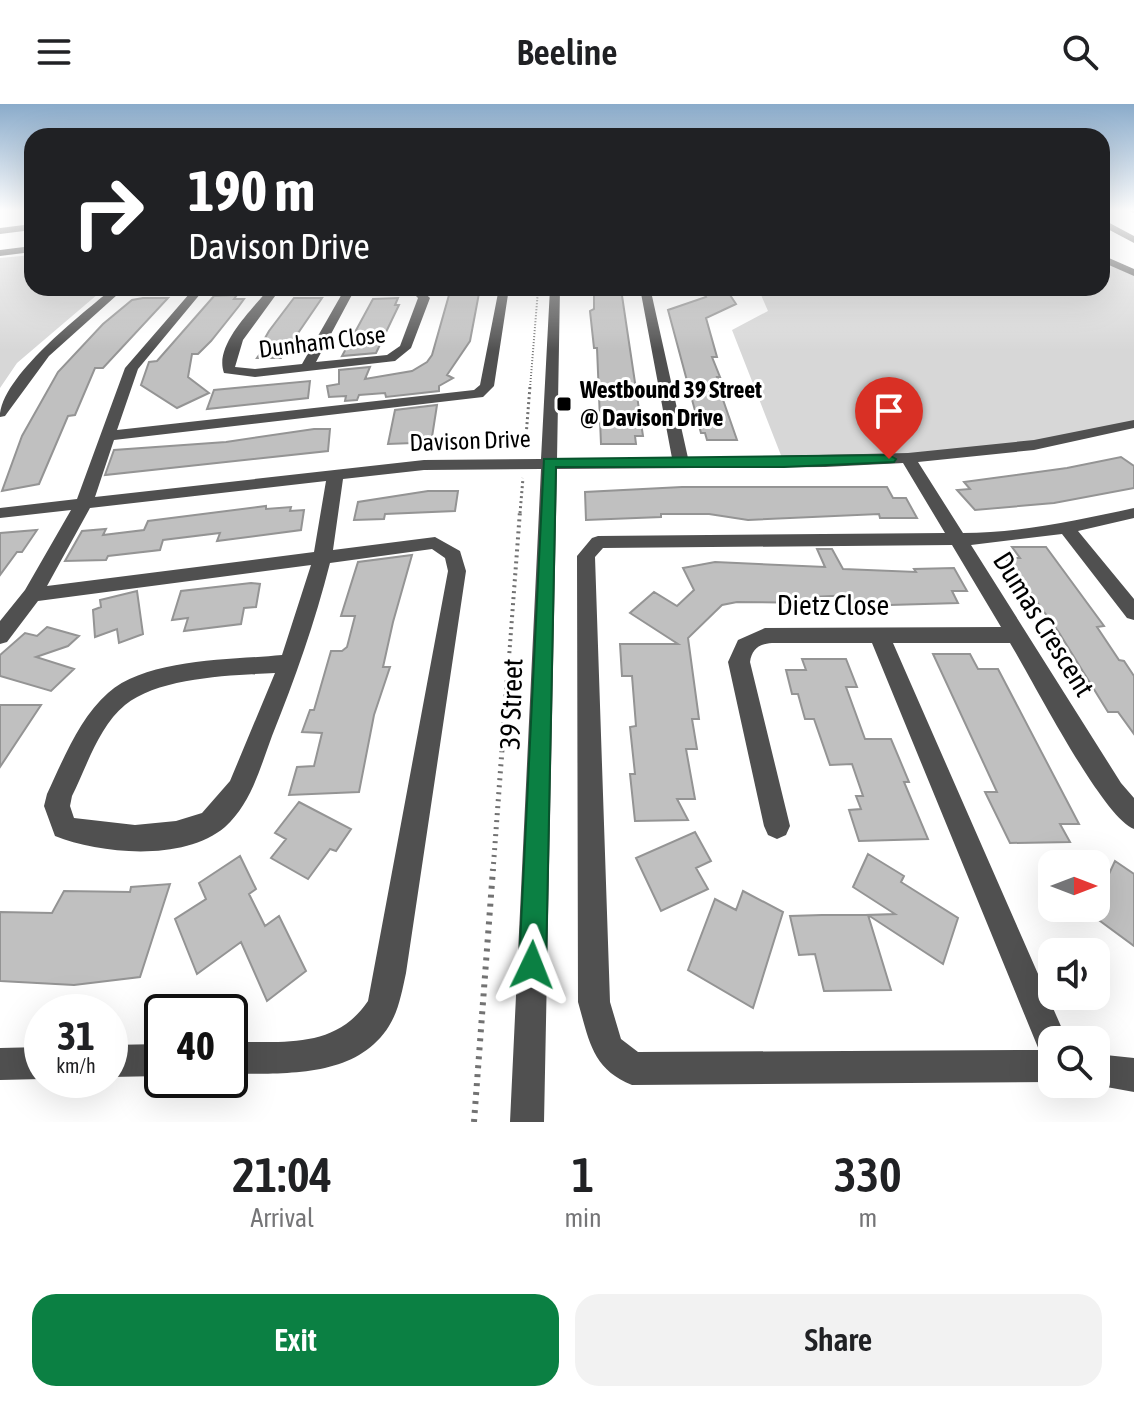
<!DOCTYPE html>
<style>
:root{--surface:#fff;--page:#f2f2f2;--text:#202124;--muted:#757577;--accent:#0b8043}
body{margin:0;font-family:"Asap Condensed",sans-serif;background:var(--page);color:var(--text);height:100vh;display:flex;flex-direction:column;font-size:30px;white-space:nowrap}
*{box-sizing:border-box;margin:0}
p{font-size:26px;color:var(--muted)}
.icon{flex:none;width:44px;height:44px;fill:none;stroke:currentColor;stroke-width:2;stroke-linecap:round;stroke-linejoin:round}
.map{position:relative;height:1018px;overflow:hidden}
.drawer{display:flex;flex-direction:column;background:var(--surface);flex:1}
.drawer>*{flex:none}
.banner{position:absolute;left:24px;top:24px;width:1086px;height:168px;border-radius:24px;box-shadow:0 8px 32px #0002;background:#202124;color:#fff;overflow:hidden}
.needle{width:52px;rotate:90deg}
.tools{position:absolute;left:1038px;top:746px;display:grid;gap:16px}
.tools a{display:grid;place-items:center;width:72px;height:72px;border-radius:16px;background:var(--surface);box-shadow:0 8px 32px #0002;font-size:40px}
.speed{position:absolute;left:24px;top:890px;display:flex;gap:16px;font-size:40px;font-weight:700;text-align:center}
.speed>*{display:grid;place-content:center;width:104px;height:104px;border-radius:50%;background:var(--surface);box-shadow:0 8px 32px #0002;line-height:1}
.speed small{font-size:20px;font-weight:400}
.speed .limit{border:4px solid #111;border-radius:12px;background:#fff;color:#111}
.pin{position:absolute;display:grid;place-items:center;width:68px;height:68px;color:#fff;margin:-82px -34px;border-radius:50% 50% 50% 0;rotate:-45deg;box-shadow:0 0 8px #0007}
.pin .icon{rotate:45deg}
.me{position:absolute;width:88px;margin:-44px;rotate:2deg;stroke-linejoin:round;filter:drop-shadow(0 0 6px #0008)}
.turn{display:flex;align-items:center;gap:28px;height:168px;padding:0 32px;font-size:36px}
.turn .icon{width:104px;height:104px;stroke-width:2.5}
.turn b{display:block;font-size:56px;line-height:68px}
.eta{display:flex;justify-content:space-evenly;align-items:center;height:136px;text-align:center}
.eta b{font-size:48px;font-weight:600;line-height:56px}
.action{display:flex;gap:16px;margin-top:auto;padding:16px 32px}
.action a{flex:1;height:92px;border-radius:24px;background:var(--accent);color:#fff;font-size:32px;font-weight:600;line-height:92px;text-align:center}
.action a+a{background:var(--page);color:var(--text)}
header{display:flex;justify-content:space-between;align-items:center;height:104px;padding:0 32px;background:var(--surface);font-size:36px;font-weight:600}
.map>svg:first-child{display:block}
.green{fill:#d7d7d7}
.building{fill:#c0c0c0;stroke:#949494;stroke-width:2}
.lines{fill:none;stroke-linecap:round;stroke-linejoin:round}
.path-far4{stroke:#727272;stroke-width:2;stroke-dasharray:1 2;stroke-linecap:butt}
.path-far3{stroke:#727272;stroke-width:3;stroke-dasharray:2 3;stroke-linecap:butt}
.path-far2{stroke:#727272;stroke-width:4;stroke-dasharray:2 4;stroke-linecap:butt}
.path-far1{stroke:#727272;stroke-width:5;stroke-dasharray:2 5;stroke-linecap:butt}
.path{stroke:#727272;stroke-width:6;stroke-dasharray:3 6;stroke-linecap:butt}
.minor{fill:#505050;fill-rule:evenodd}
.route{fill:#0b8043;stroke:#07532c;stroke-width:2}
.poi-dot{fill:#000;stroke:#fff;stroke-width:3}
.labels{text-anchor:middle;stroke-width:6;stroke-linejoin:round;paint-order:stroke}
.far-street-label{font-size:24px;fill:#000;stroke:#fff}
.far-poi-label{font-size:24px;font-weight:bold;fill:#000;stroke:#fff;text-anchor:start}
.street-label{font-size:28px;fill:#000;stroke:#fff}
</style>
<header><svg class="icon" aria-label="menu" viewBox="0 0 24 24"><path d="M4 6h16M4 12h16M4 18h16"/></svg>Beeline<svg class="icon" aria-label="search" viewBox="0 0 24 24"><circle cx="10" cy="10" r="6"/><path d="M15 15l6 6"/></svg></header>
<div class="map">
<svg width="1134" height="1018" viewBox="0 0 1134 1018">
<rect width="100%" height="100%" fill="#fff"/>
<!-- green -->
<path class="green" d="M32,151V184H105L17,259L0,284V154Z
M1102,154L1134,169V320L1034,341L784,359L732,226L768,207L758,184H1102Z"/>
<!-- building -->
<path class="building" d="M451,184H480L470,237L447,271L453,274L439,282V287L386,293L385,289L359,291L357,296L345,297L346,292L329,293L327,282L339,280V266L370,263L365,275L412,267L427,258L432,251Z
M594,184L621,185L643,332H635L636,340H601L597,244H594L590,207L594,205Z
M702,185H726L736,200L706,214L717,253H712L720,273H717L724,290H721L737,336H707L705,329H701L668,206L706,193Z
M237,191L234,195H244L239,202L211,237L198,250H192L188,273L209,289L177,304L141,281L149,258L157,257L214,192Z
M143,194H168L103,264H95L75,311L68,312L39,380L2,387L22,332L58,268L103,220L132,196Z
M294,194H322L281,254H257L266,241H261L269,227Z
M398,194L395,201H399L376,249L342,252L373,195Z
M310,277L308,294L207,305L214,286Z
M437,301L432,333L414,334L413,339L388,340L395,306Z
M314,325H330L328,347L105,371L114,346L226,338Z
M1121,353L1134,362V384L1054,399L975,406L957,386L970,385L964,378L1067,364Z
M682,383H887L893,394H906L917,414H880L879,410L748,416L709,410H661V413L586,416L585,388Z
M428,387H458L455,407L385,410L384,415L354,416L358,398Z
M266,402V405L291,403L290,407L304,406L301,426L217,437L220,429L163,436L160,446L108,452L106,456L65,457L82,427L106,425L103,431L144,426L148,417Z
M37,426L22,448H17L0,471V429Z
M1012,443H1046L1104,522L1097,523L1119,556L1124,557L1134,572V630L1118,608H1108L1058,527L1005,454H1020Z
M817,445H832L843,465L916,468L914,465L954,464L967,487H952L958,499L855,502L850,491L814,493L816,499L737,498L722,501L688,534L699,615H692L697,645H686L695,695H677L688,716L635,717L630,670H635L630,623L636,622L632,572H622L620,540H678L630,509L654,488L677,502L694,486L683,464L715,458L825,463Z
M412,451L393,518L383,563H390L374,611L359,688L289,691L297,663L314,662L322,629L302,628L310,606H314L331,547H342L347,543L355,512H341L358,458Z
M251,479L260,480L256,503L244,504L241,520L184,527L188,514L172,516L181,487Z
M137,487L143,530L119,539L117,525L95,533L93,506L101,503L100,496Z
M47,523L79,532L68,542L36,553L74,565L51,587L0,572V551L25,529L37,532Z
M933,550H970L978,565H998L1079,720H1060L1070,738L1010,739L985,688H997Z
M802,555H846L857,583H846L865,635H891L909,678H904L928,735L859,737L849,706L861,705L856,692H863L852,660L830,661L814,615H805L798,590H792L786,566H806Z
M0,601H41L0,663Z
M299,698L351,725L336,747L330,745L308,775L271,754L286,735L275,729Z
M695,728L711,757L696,764L708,785L661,807L636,754Z
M868,750L904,772L901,778L958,814L943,860L868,811L895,810L853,783Z
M240,752L256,785L249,790L265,822L279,812L306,867L267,897L241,838L197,870L175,815L206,795L199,779Z
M1115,757L1134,770V842L1096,814V761L1109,770Z
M170,780L140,873L74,881L0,877V808L52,809L64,787L130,788L131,783Z
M743,787L783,808L753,904L688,866L715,795L736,806Z
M822,811H868L891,886L824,887L815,850L799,851L790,812Z"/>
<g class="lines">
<!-- path-far4 -->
<path class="path-far4" d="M530,284L538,186"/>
<!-- path-far3 -->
<path class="path-far3" d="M525,345L530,282
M520,409L523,374"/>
<!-- path-far2 -->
<path class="path-far2" d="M508,567L520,407"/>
<!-- path-far1 -->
<path class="path-far1" d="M493,767L508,565"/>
<!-- path -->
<path class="path" d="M474,1018L493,765"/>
<!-- minor -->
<path class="minor" d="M1129,105H1134V109L1131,108Z
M1102,115L1134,132V139L1102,122Z
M32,120V126L0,130V124Z
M32,142V148L0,152V146Z
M1102,151L1134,165V172L1102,158Z
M113,184H419L430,194L411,244L395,257L255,273L224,269C214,242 250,208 266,188L201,189L138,265L117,326L474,286L480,281L499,184H509L494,282L483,293L114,336L95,393L424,356L541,355L550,184H560L557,355L672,354L640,184L680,186L685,189L680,192H652L688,354L908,349L1034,336L1134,316V324L1034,346L918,358L963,429C1021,429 1078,416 1134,404V414L1078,427L1134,495V516L1127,514L1062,430L971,441L1121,679L1134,694V725C1102,713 1032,575 1010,539H893L1067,936H1052V978L632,981C592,965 589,936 578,898L577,452L592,434L598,432L945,429L903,359L825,363L557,365L544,1018H510L541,365L424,366L343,375L333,446L435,433L460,447L466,467L406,869C402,887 399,906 389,922C356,975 284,969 230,970V938C282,937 335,946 368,897L448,467L445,454L432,445L330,459C315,518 295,575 272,632C260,664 251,700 225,723C184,758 100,750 55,732L44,702L47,690C62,658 80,613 108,589C147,554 231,556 282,551L311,461L38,497L7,538L0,540V517L25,486L71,406L0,414V404L77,395L125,264L190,189L117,191L49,252L5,312L0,313C0,273 82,210 113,184ZM354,187L414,190L418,194L400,242L387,251L316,258ZM278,188H343L302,260L255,265L235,263L243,236ZM326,377L314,448L47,482L90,404ZM952,441L1001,523L765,524L738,536L728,558L764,722L768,731L777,735L786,731L790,722L750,558C752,545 759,540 772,539H872L1039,946L638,948L621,935L610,898L595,453L603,444ZM275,569L230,677L202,709L176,717L135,721L74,714L70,702L72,692C87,662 99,622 125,601C159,573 233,571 275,569Z
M162,940V972L110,973V941Z
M42,943V975L0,976V944Z
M1096,950L1134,954V988L1090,980H1096Z"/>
</g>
<!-- sky -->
<linearGradient id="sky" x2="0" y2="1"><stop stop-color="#8aabca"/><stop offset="0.43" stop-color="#fff"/><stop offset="1" stop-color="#fff" stop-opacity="0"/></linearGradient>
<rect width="1134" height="247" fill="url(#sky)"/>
<!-- route -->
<path class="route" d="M889,351L896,355L894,358L784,363H556L546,861L542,871L532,875L523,871L519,861L544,355Z"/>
<!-- markers -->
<rect class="poi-dot" x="556" y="292" width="16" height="16" rx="4"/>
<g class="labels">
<!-- far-street labels -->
<g class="far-street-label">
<text transform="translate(322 238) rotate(-7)" y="8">Dunham Close</text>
<text transform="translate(470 337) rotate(-2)" y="8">Davison Drive</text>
</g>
<!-- far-poi labels -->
<g class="far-poi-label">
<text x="580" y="294">Westbound 39 Street<tspan x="580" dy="28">@ Davison Drive</tspan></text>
</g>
<!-- street labels -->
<g class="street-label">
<text x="833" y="511">Dietz Close</text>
<text transform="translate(1044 520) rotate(58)" y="10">Dumas Crescent</text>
<text transform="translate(511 600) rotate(-88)" y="10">39 Street</text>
</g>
</g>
</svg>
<div class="tools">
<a><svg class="needle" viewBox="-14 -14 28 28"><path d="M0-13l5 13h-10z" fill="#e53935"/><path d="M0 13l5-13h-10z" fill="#757577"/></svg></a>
<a><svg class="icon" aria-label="sound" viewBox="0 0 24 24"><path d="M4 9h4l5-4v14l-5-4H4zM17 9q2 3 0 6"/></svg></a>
<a><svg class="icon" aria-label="search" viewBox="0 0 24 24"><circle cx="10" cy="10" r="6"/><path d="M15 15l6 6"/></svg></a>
</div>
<div class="speed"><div>31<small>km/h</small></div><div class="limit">40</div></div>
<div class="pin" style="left:889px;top:355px;background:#d93025"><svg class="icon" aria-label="arrive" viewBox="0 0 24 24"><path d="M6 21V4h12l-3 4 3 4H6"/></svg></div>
<svg class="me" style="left:532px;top:861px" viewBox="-20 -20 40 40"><path d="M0-17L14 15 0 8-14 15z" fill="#0b8043" stroke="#fff" stroke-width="4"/></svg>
<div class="banner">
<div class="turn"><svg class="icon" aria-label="right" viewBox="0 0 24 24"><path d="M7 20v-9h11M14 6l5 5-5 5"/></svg><div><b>190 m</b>Davison Drive</div></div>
</div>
</div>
<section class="drawer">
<div class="eta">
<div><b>21:04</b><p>Arrival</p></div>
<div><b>1</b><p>min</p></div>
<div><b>330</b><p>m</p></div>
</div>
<div class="action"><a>Exit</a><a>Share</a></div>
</section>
